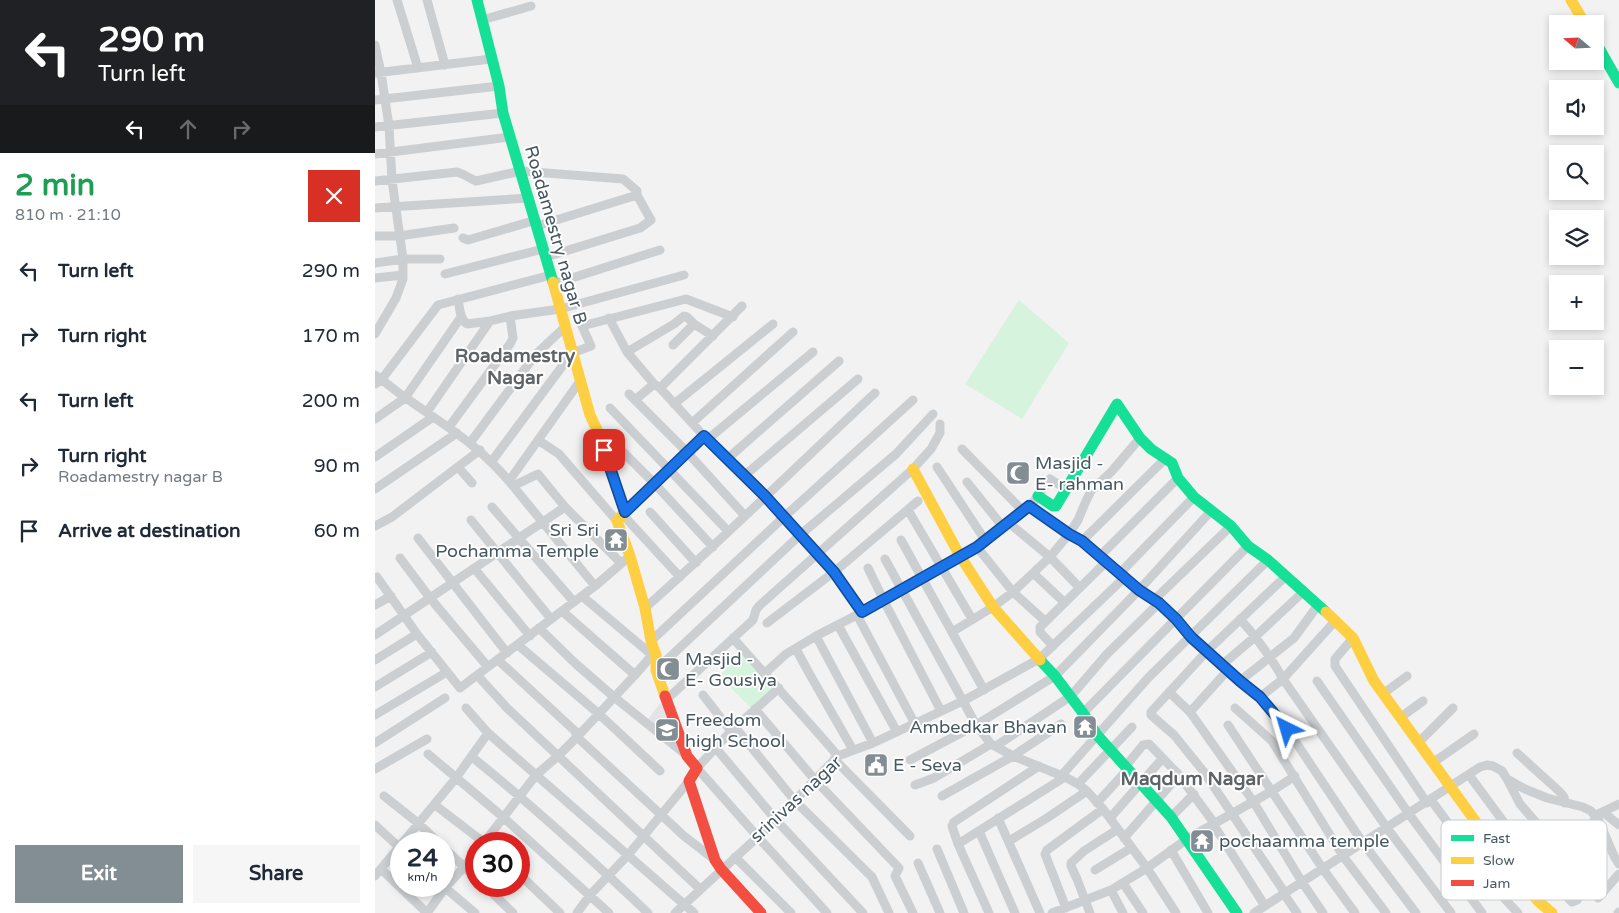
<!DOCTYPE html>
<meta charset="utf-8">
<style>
:root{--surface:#fff;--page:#f6f6f7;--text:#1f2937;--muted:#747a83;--accent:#838e94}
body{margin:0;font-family:"Varela Round",sans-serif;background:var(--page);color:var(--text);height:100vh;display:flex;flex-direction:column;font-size:19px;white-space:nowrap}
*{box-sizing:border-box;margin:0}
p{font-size:16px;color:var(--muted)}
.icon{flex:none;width:28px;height:28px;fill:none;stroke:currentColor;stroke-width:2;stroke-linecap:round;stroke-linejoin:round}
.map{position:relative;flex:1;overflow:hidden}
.panel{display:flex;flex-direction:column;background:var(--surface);width:375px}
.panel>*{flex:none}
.top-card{background:#202124;color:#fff;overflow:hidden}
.needle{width:32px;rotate:289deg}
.tools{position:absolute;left:1174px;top:15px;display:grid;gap:10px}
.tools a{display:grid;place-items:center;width:55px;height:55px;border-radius:0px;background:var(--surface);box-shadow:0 2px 8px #0003;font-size:25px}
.speed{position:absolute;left:15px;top:832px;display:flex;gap:10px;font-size:25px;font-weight:700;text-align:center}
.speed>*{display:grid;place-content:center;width:65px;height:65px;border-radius:50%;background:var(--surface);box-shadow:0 2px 8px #0003;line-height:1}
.speed small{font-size:12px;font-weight:400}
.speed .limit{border:8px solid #d22;background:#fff;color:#111}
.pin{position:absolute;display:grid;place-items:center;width:42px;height:42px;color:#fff;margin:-21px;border-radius:10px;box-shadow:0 2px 8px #0006}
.me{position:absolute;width:55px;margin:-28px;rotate:320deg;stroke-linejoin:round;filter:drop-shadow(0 0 4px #0008)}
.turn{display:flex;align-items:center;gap:18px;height:105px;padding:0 15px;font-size:22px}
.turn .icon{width:65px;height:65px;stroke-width:2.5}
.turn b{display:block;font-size:35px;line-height:42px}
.lanes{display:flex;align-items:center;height:48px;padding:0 15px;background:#0003;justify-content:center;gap:25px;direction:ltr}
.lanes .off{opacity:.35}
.round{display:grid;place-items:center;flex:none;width:52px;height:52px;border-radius:0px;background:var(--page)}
.headline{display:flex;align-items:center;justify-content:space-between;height:85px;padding:0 15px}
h1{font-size:30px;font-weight:700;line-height:38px;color:#1e9e55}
.button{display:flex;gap:10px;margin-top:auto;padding:10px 15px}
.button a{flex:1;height:58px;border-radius:0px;background:var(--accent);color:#fff;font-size:20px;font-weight:700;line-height:58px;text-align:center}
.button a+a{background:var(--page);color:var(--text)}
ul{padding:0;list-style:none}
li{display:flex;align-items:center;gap:15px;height:65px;padding:0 15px}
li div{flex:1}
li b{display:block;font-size:19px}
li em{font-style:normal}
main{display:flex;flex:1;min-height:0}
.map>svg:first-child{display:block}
.education{fill:#e4e3e5}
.green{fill:#d6f3dd}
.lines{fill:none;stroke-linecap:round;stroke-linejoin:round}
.street{stroke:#cbcfd2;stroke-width:9}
.fast{stroke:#16e098;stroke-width:11}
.slow{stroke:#ffcf43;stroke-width:11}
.jam{stroke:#f24e42;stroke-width:11}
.route-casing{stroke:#114b97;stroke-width:12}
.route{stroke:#1a73e8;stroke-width:9}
.labels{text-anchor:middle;stroke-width:4;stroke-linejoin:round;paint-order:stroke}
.street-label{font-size:18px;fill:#475861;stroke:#fff}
.poi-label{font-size:18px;fill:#475861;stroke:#fff;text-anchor:start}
.neighbourhood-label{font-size:19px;font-weight:bold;fill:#5d6367;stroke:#fff}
.key{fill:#fff;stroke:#c8cdd0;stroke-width:1}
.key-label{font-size:14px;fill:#475861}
</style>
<main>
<section class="panel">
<div class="top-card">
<div class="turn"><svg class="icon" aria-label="left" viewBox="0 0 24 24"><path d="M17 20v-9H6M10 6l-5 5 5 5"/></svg><div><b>290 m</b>Turn left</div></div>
<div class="lanes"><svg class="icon" aria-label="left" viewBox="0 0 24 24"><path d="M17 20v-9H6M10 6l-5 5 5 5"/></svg><svg class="icon off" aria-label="ahead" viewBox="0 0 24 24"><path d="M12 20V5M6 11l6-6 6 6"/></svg><svg class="icon off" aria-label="right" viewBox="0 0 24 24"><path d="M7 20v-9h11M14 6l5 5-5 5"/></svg></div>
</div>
<div class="headline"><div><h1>2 min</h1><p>810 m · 21:10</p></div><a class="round" style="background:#d93025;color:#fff"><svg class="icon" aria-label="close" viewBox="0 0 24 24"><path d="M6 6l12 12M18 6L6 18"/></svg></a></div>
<ul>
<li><svg class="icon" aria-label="left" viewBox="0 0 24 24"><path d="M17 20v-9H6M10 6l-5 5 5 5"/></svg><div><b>Turn left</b></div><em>290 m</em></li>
<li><svg class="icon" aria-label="right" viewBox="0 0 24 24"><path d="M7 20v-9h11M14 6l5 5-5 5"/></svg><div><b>Turn right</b></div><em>170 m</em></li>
<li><svg class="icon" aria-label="left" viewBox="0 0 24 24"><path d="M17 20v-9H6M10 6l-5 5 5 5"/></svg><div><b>Turn left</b></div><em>200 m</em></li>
<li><svg class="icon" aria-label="right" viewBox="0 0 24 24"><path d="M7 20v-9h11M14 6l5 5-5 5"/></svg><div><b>Turn right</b><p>Roadamestry nagar B</p></div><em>90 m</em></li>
<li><svg class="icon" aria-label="arrive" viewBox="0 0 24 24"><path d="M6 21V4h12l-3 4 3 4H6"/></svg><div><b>Arrive at destination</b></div><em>60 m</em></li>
</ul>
<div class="button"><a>Exit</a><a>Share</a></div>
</section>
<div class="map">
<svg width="1244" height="913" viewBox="0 0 1244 913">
<rect width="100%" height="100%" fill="#f3f2f2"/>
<!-- education -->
<path class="education" d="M290,697L300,741L273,719Z"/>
<!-- green -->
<path class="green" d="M644,300L694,343L647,419L590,384Z
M366,652L400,688L376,708L344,676Z"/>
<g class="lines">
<!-- street -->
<path class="street" d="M22,0L43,68
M52,0L70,65
M107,20L156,6
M0,45L6,73L14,126L17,180L28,259V279L21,298L0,334
M0,73L116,59
M0,100L124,86
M0,127L128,113
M0,154L135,137
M0,181L82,172C89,174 94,178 101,181L146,171L248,179L262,191V195L276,220L265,228L171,257
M0,208L154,198
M162,226L262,195
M0,236H24L79,228
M88,238L93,240L161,220
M0,263L28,259H65
M70,274L168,249
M0,278L28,275
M178,284L285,250
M135,316L185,309L309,275
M234,318L252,352
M338,336L319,324L312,317L309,316L299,324L252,352L279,384L285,388L329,436L390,496L459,572L487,612
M298,345L319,324
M0,375C11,382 20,391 31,398C72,427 106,446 138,486L163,474L190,507L246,563
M0,384L7,379L63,305L176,275
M285,388L367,306
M254,394L312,452L370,516
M260,400L279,384
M299,404L398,324
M235,408L353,531
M52,412L115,321
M0,419L30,398L86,317
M317,423L418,332
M74,427L135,344L138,338L135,316L115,321L92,324C84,319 85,307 83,299
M333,439L438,352
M163,440L184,454L242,521
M95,443L161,354L190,327
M245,449L279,483L338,547
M587,449L648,511
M0,457L58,417
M352,459L464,361
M117,461L197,353L216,346L207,326L311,299L358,317
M83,467L97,483
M562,467L610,540
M369,476L483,379
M134,481L205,381
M592,482L628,527
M138,486L220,586
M0,489L82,433
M659,501L675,479L691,489
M117,507L199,602
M533,510L597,619
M250,512L329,436
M275,512L321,563
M248,515L305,577
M96,520L176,619
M634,523L675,557L704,587
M0,526L17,517L105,450
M43,538L132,653
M526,540L609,690
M707,541L791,458
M602,547L638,592L670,621
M725,556L803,478
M25,558L55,598L113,667
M99,568L155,636
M493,568L509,601L566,711
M658,573L689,602
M744,574L819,497
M0,578L2,577L42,634L85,688L220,586L255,556
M749,578L664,659L588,701L601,725L616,744L638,756L690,777L703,784L712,791L728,809L772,868L801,913
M207,596L277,655
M779,600L856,526
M0,605L16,596
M270,608C348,539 423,465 500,393
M187,611L260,675
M482,615L540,724
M865,619C882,638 896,657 908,679L1012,828L1076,913
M961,620L908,679L885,697L912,729L988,843L1041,913
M392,623L459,572L543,501
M463,625L522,732
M164,628L201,664L239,697L310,754
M577,632L618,607L638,592L675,557L694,534L703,520L711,501L716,491L737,471L765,438
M0,635L190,507
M441,636L498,743
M358,638C393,678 429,716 463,756
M978,638L960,659V666L1052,803
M276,641L409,517L538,400
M143,645L224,714L285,771
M678,646L665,632V627L731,562
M421,649L434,673L478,750
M0,660L42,634
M123,660L200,731L202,737L309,836L340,860
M848,664L881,636L928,592
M281,670L425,535L521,454L558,414
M853,670L815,712L878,801L927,882L948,913
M389,674L411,654L441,636L509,601L602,547L654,507L694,534L707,541L764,590L784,603L801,619L816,637L865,681L885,697
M102,675L132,708L325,889
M865,681L919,638L943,605
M942,681L1034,814L1107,913
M0,687L57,652
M404,688L356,731L322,768L382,836L452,913
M794,692L815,712
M1009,693L1032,676
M328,695L356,731
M292,699L378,620L381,610L384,606L538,469L556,449L565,433V424
M91,708L113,733L319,913
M860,708L897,741L968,856L1011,913
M380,709L440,780L524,868L520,876L538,913
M708,713L873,546
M0,715L72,672
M1026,717L1048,701
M853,725L948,869L980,913
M360,727L420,801L497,877L514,913
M1044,742L1078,708
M0,743L70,698
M621,746L696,696L732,654L784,603
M340,747L401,820L488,913
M1142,753L1185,792L1189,797L1190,803
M53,754L128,817L234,913
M97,757C158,806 216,859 273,913
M459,759L535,836
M535,760L601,725L680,676L764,590L837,510
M1059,762L1099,734
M750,767L768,745L774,744L804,775L839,823
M0,769L52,739
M1094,775L1153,855L1194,899L1197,902L1202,900L1211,884V880L1145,804L1132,779
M686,776L773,678L893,560
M703,784L757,727
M540,785L559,778L616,744
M9,796L43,823L65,844
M567,796L638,756L686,724
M1056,800L1127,896L1143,913
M722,803L752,770
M60,805L111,844
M1228,812L1244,825
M796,817L819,794
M623,818L665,913
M735,818L787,759
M838,824L890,906
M0,825L26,849
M604,831L640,913
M749,838L804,775
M634,841L672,818L712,791
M108,844L161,775L183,756L202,737L260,675L277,655H281
M583,844L690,777
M69,848L101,878
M562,849L589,913
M796,850L833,913
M360,857L416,913
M543,863L565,913
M1198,864L1208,850L1221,815L1244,804
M6,869L52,913
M720,870L756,848
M144,874L185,913
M0,876L81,778L113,733
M748,883L768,913
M68,886L100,913
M110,886L138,913
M736,890L748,913
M910,893L829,772L799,735L776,715V712L832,651L911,576
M909,894L922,913
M1223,898L1244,874
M691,908L670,854L672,850L728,809
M52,913L70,888L89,867L101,852
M202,913L215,895L253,855L314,781
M300,913L401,820L463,756L498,743L588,701L510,559
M614,913L583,844L577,826L579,822L664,766
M677,913L736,890L772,868L812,839L897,791L920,776
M715,913L702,879L696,866V863L709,851L743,829
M879,913L1105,767L1112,765L1118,766L1127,771L1132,779L1150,789L1172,798L1208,807L1216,811L1224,821L1239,856L1244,864
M1243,913L1244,912"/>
<!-- fast -->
<path class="fast" d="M102,0L124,86L128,113L178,282
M1220,41L1244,83
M663,496L678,506H681L742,404L765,438L776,449L797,463L803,478L819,497L856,526L873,546L893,560L951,612
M665,660L680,676L708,713L722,735L796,817L862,913"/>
<!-- slow -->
<path class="slow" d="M1196,0L1210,24
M178,282L215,415L224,434L250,512L242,521L255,556L270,608L276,641L281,655V670L290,696
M538,469L585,556L618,607L665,660
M951,612L978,638L999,681L1124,854L1163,901L1177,913"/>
<!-- jam -->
<path class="jam" d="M290,696L312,756L322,768L314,781L340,860L346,869L386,913"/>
</g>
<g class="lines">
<defs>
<path id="route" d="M229,450L250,512L329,436L390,496L459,572L487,612L602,547L654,506L694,534L707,541L764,590L784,603L801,619L816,637L865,681L885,697L912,729"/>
</defs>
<!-- route casing -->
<use href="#route" class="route-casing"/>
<!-- route -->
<use href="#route" class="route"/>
</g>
<!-- icons -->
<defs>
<symbol id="mosque-square" viewBox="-11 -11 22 22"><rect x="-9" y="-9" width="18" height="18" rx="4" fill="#838e94" stroke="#fff"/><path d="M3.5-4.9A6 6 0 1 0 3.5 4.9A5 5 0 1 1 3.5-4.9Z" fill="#fff"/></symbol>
<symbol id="temple-square" viewBox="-11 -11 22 22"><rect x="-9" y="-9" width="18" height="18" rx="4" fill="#838e94" stroke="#fff"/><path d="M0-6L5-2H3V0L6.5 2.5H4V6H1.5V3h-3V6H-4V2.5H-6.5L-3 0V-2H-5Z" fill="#fff"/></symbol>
<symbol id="school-square" viewBox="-11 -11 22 22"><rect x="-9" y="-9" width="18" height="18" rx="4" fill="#838e94" stroke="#fff"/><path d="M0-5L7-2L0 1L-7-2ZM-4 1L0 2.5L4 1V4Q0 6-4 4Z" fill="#fff"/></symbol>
<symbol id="civic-square" viewBox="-11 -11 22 22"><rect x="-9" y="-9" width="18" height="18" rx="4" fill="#838e94" stroke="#fff"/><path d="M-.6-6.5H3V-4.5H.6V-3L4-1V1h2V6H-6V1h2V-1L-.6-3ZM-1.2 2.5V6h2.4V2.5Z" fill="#fff"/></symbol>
</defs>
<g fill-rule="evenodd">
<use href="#mosque-square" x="629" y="459" width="28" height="28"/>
<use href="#temple-square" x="227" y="526" width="28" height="28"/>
<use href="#mosque-square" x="279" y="655" width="28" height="28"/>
<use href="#temple-square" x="696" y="713" width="28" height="28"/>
<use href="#school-square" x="278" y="716" width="28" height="28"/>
<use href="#civic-square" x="487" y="751" width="28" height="28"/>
<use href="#temple-square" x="813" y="827" width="28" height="28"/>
</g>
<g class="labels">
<!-- street labels -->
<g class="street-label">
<text transform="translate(181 235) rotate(74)" y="6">Roadamestry nagar B</text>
<text transform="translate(421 799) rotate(-43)" y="6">srinivas nagar</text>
</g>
<!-- poi labels -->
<g class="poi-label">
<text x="660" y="469">Masjid -<tspan x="660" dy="21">E- rahman</tspan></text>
<text x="224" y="536" text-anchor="end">Sri Sri<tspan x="224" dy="21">Pochamma Temple</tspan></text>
<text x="310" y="665">Masjid -<tspan x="310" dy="21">E- Gousiya</tspan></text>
<text x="310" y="726">Freedom<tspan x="310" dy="21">high School</tspan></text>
<text x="692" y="733" text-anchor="end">Ambedkar Bhavan</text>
<text x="518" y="771">E - Seva</text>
<text x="844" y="847">pochaamma temple</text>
</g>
<!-- neighbourhood labels -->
<g class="neighbourhood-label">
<text x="140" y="362">Roadamestry<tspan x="140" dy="22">Nagar</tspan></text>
<text x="817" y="785">Maqdum Nagar</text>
</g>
</g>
<!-- legend -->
<rect x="1066" y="820" width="166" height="80" rx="8" class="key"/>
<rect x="1076" y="835" width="23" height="6" fill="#16e098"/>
<rect x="1076" y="857" width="23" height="7" fill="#ffcf43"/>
<rect x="1076" y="880" width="23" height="6" fill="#f24e42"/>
<g class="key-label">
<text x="1108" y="843">Fast</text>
<text x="1108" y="865">Slow</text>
<text x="1108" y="888">Jam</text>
</g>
</svg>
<div class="tools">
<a><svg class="needle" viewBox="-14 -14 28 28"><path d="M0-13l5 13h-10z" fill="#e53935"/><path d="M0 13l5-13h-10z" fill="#747a83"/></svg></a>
<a><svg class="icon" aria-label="sound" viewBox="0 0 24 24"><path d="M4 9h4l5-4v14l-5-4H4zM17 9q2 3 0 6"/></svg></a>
<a><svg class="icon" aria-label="search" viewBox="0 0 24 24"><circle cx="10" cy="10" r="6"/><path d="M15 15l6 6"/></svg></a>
<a><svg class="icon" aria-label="layers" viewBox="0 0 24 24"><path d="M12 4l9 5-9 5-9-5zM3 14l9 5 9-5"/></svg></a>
<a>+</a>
<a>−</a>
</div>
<div class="speed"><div>24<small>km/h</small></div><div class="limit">30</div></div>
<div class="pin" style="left:229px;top:450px;background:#d93025"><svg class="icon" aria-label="arrive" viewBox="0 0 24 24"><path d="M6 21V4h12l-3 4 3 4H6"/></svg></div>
<svg class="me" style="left:912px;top:729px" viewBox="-20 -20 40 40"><path d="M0-17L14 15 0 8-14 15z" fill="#1a73e8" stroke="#fff" stroke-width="4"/></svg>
</div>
</main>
